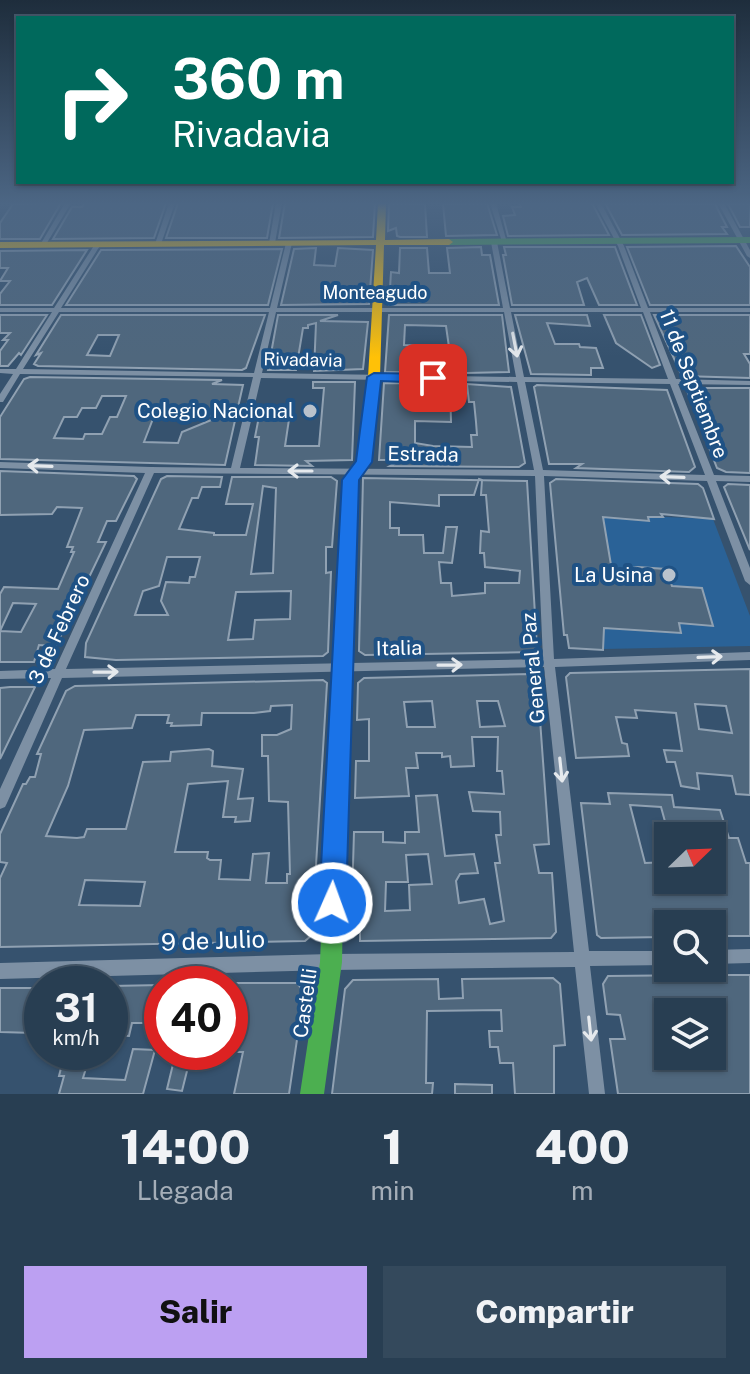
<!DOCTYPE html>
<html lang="es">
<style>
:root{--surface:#283e52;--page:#34495c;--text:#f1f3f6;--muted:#a5aeb8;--line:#445769;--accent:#bca0f2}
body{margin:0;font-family:"Public Sans",sans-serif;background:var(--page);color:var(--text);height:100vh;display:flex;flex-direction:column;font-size:30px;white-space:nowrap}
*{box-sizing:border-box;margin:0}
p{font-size:26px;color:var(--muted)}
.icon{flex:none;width:44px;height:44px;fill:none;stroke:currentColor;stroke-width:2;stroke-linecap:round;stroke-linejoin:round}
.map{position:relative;height:1094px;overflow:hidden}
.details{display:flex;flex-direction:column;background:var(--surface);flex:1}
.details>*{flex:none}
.top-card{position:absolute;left:16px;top:16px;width:718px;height:168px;border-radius:0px;box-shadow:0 2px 6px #0004,0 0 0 2px var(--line);background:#00695c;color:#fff;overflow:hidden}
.needle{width:52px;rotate:67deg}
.controls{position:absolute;left:654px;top:822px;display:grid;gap:16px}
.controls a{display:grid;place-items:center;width:72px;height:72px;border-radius:0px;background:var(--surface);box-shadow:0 2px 6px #0004,0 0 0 2px var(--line);font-size:40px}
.speed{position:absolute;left:24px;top:966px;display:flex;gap:16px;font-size:40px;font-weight:700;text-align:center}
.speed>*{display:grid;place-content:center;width:104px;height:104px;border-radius:50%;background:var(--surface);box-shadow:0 2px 6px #0004,0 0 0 2px var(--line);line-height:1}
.speed small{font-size:20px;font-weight:400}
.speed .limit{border:12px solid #d22;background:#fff;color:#111}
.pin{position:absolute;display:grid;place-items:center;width:68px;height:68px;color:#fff;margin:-34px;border-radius:16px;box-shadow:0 4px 12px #0006}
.me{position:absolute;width:88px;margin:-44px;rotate:2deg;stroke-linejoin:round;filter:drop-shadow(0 0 6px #0008)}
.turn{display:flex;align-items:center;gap:28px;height:168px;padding:0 24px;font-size:36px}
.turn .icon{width:104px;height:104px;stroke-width:2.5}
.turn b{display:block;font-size:56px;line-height:68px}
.eta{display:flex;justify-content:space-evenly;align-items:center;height:136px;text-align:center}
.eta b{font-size:48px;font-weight:800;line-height:56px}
.cta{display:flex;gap:16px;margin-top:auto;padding:16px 24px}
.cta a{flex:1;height:92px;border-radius:0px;background:var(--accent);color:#111;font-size:32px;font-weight:800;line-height:92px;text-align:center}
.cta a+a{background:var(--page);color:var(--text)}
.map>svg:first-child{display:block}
.green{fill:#2a6297}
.building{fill:#4f677d;stroke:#90a1b2;stroke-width:2;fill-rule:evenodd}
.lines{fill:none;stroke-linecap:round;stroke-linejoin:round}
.street{fill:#7d90a4;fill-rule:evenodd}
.fast{fill:#4caf50;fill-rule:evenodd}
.slow{fill:#ffc107;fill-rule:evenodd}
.oneway{stroke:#e5e9ed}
.route{fill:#1a73e8;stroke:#114b97;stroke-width:2}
.poi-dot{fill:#b9c2cc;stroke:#1f5285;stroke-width:3}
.labels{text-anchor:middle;stroke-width:8;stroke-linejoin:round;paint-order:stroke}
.far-street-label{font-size:18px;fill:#fff;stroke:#1f5285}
.street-label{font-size:20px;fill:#fff;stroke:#1f5285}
.poi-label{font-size:20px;fill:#fff;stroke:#1f5285;text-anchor:end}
.near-street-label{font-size:24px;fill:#fff;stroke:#1f5285}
</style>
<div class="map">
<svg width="750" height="1094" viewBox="0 0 750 1094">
<rect width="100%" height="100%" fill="#36526e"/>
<!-- green -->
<path class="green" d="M602,510L642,516L713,519L750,616V646L603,649L607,585Z"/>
<!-- building -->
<path class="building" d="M37,203H61L40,239H0V223L13,204Z
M84,203H166L154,238L53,239L72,207H82Z
M178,203H273L267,238H166Z
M285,203H375L373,237L279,238Z
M389,203L425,204L427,237H400L397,236L396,228L388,231Z
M487,203L497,235L446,236L443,204Z
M520,203H592L609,235L508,236L503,216L515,215L512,207H521Z
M605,203L715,204L727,227H722L727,234L622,235Z
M750,203V227H740L728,204Z
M736,246L750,267V305H650L627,247Z
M481,247L482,255H490L499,305H389L391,272L399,273L400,248H427L429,273H450L447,248Z
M504,247H615L637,305H599L587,278L577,282L584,305H512L503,255H506Z
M316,248L314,265L335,266L338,248L373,250L369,304L281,305L294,249Z
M282,249L268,305H66L101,250Z
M87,250L52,305H0V294L10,281H0L8,268H0V251Z
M0,315H47L21,355L19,353L8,366H0V351L8,340H3L10,333H0Z
M61,315H265L246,368L242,370L38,366L34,364L41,353L36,355ZM98,335H119L110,356L87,355Z
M278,315H338L320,321L368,322L363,369L314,371L316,323L308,325V328H303L296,370H268Z
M389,315H502L509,372L466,373V360L450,361V373L385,372ZM405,325L446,326L449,347L404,345Z
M515,315H587L590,326L547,323L555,344H579L580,347L596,348L603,368H591V375L531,374Z
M604,315H641L660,365L652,368L616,343Z
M654,315H750V354H744L750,364V378L682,376Z
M30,377L222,380L212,384L243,385L225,465L0,459V417L24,379ZM102,396H126L117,417H110L102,434H85L83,439L54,438L64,417H77L82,408H96ZM156,411H186L184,415L221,416L182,432L178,443L144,442Z
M313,382H355L352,460L306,461L312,466L255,465L259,437H255L261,406H291L285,446H319L324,388H313Z
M384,383L450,384L451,422L415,421V443L433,446L472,447L471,435H477L476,422L474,402H469L467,384L511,387L525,463L519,467L390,466L401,460H379Z
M537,385L667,390L695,467L689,472L576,468L582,464H549L534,387Z
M686,388H750V473L726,472L717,468Z
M0,471L134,476L137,479L116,521H107L98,542H106L56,646L39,645L34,662H0V594L4,587L58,589L74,552H71L73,547H67L82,508L57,507L52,514L0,515ZM13,603L36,604L21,632L0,631Z
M167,476L222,477L220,487H202L198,498H192L179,529L214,533V535H246L253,504H226L232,477H331L337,481L332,547H326V573L331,572L328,652L323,656L116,660L85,657L86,643L161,479ZM263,486L276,488L273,573L251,574ZM167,557H200L195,577H190L189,583L166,582L161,601L168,615H135L143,591L159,586ZM291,591L290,619L255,620L253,639L228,640L236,592Z
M363,478L527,481L537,648L533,652L365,655L359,651ZM479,479L482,480L481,495H486L489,532L481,531L480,553H484L485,567L520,571L519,583H485V593L452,596L451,583H441L439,562L452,563L457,527H446L443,553H424L423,535H399V528H390V502L439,506V495H474Z
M556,479L698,484L703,488L714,519L661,514L663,517H648L649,521L603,517L612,571L633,572L632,568L638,567L666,569L672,586L702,588L713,626L679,623L681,633L604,628L603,650L569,648L567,635H564L550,483Z
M728,484L750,485V550L724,487Z
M750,669V795L736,794L732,776L697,773L699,789L681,786L675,762H667L664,750L682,751L676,713L635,710L637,718L616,717L622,743L627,744L629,756L576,758L566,677L570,673ZM695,704L726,706L732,733L699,729Z
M531,674L537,678L549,844L534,845L539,873H552L556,932L551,938L360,941V933H351L354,832H383V842L405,843V832H419L416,796L437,795L445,856L474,854L478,873L460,874L456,881L459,903L484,899L490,924L504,921L495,863H500L496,835H501L500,812L473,811L469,792L504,794L502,771H497L498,737H472L474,766L451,767L450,756L442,757V753H416L418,768H406L409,796L355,798L356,761H369V719L357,720L358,683L364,678ZM432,701L435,727H407L404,702ZM477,701H498L505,726L480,727ZM428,854L432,884L409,885L410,910L385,911L386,882H408L406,855Z
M323,680L327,683L315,882L311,884L312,935L305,941L0,947V878L7,863L0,862V834L23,784H26L30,777H35L41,754H37L66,691L75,686ZM292,705L291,729L277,735H262V756H268L269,801L288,802L290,874H287V883H266L269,853L253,854L250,880L219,879L221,860H210L207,858L208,852H175L188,784L228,781L223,817H236L235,822L250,821L253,798L238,799L243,769L212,766L213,751L209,749L171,752L170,761L143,762L126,829H87L84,837L77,838L46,836L68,786L84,730L132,728L136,715H169L167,723H172L171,726L201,725L202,713H254L270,711L271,706ZM85,880L145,882L140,906L79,905Z
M10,687H35L0,759V688Z
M608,793L672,795L674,807L720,810L729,838H738L746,863H750V936H712V924H668V930H661L663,937L601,938L597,935L581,803L610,804ZM630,805L661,807L669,836H712V880H668V862L645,863Z
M704,975H750V1094H618L610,1039H625L620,1015L607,1014L603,984L608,976ZM668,1012H712V1056H668L662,1031L668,1030Z
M553,978L560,984L565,1045L554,1046V1094H515L513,1063H500L498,1047H490L489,1031H502L501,1010L427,1011L426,1083H433L432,1094H332L345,989L353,980L438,979L439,999L463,998L462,979Z
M230,983H297L304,992L289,1094H234L243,1052H234L237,1035L230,1036Z
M162,985V1023H132L129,1036L110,1035V986Z
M0,988H42V1000H32L26,1020H38L34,1033L0,1032Z
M133,1049L155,1050L143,1094H59L64,1076H59L65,1052H91L83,1078L125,1080Z
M176,1052H196L193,1064L189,1063L182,1091L167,1089Z
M455,1084L492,1085V1094H455Z"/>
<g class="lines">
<!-- street -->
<path class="street" d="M65,203H71L45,246H41L40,245Z
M169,203H175L161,244L156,245L155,244Z
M276,203H282L275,243L272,245L269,243Z
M490,203H496L507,243L502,242Z
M595,203H601L624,246L648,308H750V312H650L676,379L750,381V385L678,384L714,475L750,476V482L716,481L750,568V585L745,581L707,481L544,476L554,659L750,652V660L555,667L589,951H668V965L590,966L605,1094H589L575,967L331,970L0,979V963L331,954L574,952L544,667L62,678L7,803L5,807L0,809V789L51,678L0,679V671L55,669L145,473L0,468V462L151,467L231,468L253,377L20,374L3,402H0V394L13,374L0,373V369H16L52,312H0V308H54L95,244L98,242L101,244L61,308H270L286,243L289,241L292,243L277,308H503L491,242L494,240L497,242L510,308H641L618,246ZM59,312H269L254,373L23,369ZM276,312H504L516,377L262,373ZM511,312H643L668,379L524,377ZM261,378L517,382L534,470L240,468ZM525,382L670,384L705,475L543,470ZM154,473L535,476L543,659L66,669Z
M718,203H724L750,250V258L747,256Z
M750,949V963L712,964V950Z"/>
<!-- fast -->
<path class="fast" d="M750,237V243L449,245L445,242L449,239Z
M362,461L368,465L356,480L348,666L342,962L324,1094H300L320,962L332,666L344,480L358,462Z"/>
<!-- slow -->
<path class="slow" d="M378,203H386L385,240L449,239L453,242L449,245H384L380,377L368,465L362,469L356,465L368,377L376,245L0,248V242L376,240Z"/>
</g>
<!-- one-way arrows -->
<defs><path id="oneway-shaft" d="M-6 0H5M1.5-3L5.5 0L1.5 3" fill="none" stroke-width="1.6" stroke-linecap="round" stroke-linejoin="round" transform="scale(2)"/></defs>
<g class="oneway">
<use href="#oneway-shaft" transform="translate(515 345) rotate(79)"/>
<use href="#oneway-shaft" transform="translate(40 466) rotate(-178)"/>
<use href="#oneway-shaft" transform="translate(300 471) rotate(-180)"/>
<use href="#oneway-shaft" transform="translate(672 477) rotate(-178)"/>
<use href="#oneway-shaft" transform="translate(710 657) rotate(-2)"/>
<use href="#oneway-shaft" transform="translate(450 665) rotate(-1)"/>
<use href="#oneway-shaft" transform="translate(106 672) rotate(-1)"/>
<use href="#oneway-shaft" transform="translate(561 770) rotate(84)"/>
<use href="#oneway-shaft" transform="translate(590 1029) rotate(84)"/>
</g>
<!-- sky -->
<linearGradient id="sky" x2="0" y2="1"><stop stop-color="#1e2d3c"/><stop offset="0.57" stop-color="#4c6684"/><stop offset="1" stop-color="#4c6684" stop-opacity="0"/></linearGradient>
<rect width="750" height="357" fill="url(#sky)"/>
<!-- route -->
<path class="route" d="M374,373L433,374L440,378L433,383L381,381L372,462L359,480L346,903L342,912L332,915L323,912L319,903L342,480L356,461L367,377Z"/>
<!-- markers -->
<g class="poi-dot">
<circle cx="310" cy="411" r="8"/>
<circle cx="669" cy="575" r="8"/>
</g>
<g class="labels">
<!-- far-street labels -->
<g class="far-street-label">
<text x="375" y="299">Monteagudo</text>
<text transform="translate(303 360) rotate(1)" y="6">Rivadavia</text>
</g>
<!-- street labels -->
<g class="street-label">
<text transform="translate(694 384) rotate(69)" y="7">11 de Septiembre</text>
<text transform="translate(423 454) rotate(1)" y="7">Estrada</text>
<text transform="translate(59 629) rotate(-65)" y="7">3 de Febrero</text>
<text transform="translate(399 648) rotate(-1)" y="7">Italia</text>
<text transform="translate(533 668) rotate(-95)" y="7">General Paz</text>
<text transform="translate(305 1003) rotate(-82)" y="7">Castelli</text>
</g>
<!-- poi labels -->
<g class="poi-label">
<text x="294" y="418">Colegio Nacional</text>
<text x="653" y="582">La Usina</text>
</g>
<!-- near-street labels -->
<g class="near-street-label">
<text transform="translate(213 941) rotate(-2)" y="8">9 de Julio</text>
</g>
</g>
</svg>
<div class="controls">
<a><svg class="needle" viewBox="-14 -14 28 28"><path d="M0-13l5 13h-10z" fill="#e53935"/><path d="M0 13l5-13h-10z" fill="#a5aeb8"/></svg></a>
<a><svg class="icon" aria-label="search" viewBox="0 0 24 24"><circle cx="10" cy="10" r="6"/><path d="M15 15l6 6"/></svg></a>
<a><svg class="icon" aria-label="layers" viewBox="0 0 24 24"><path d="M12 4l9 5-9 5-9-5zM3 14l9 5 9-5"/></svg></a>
</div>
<div class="speed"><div>31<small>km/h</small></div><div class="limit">40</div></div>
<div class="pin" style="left:433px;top:378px;background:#d93025"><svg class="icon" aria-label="arrive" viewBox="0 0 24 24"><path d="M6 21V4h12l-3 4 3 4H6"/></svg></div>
<svg class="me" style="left:332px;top:903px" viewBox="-20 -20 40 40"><circle r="17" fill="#1a73e8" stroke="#fff" stroke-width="3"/><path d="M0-11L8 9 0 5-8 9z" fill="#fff"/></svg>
<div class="top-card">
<div class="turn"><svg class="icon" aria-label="right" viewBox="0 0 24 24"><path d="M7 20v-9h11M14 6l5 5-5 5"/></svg><div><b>360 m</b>Rivadavia</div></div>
</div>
</div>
<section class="details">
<div class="eta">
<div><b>14:00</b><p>Llegada</p></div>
<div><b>1</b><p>min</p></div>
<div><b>400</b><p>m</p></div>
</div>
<div class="cta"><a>Salir</a><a>Compartir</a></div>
</section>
